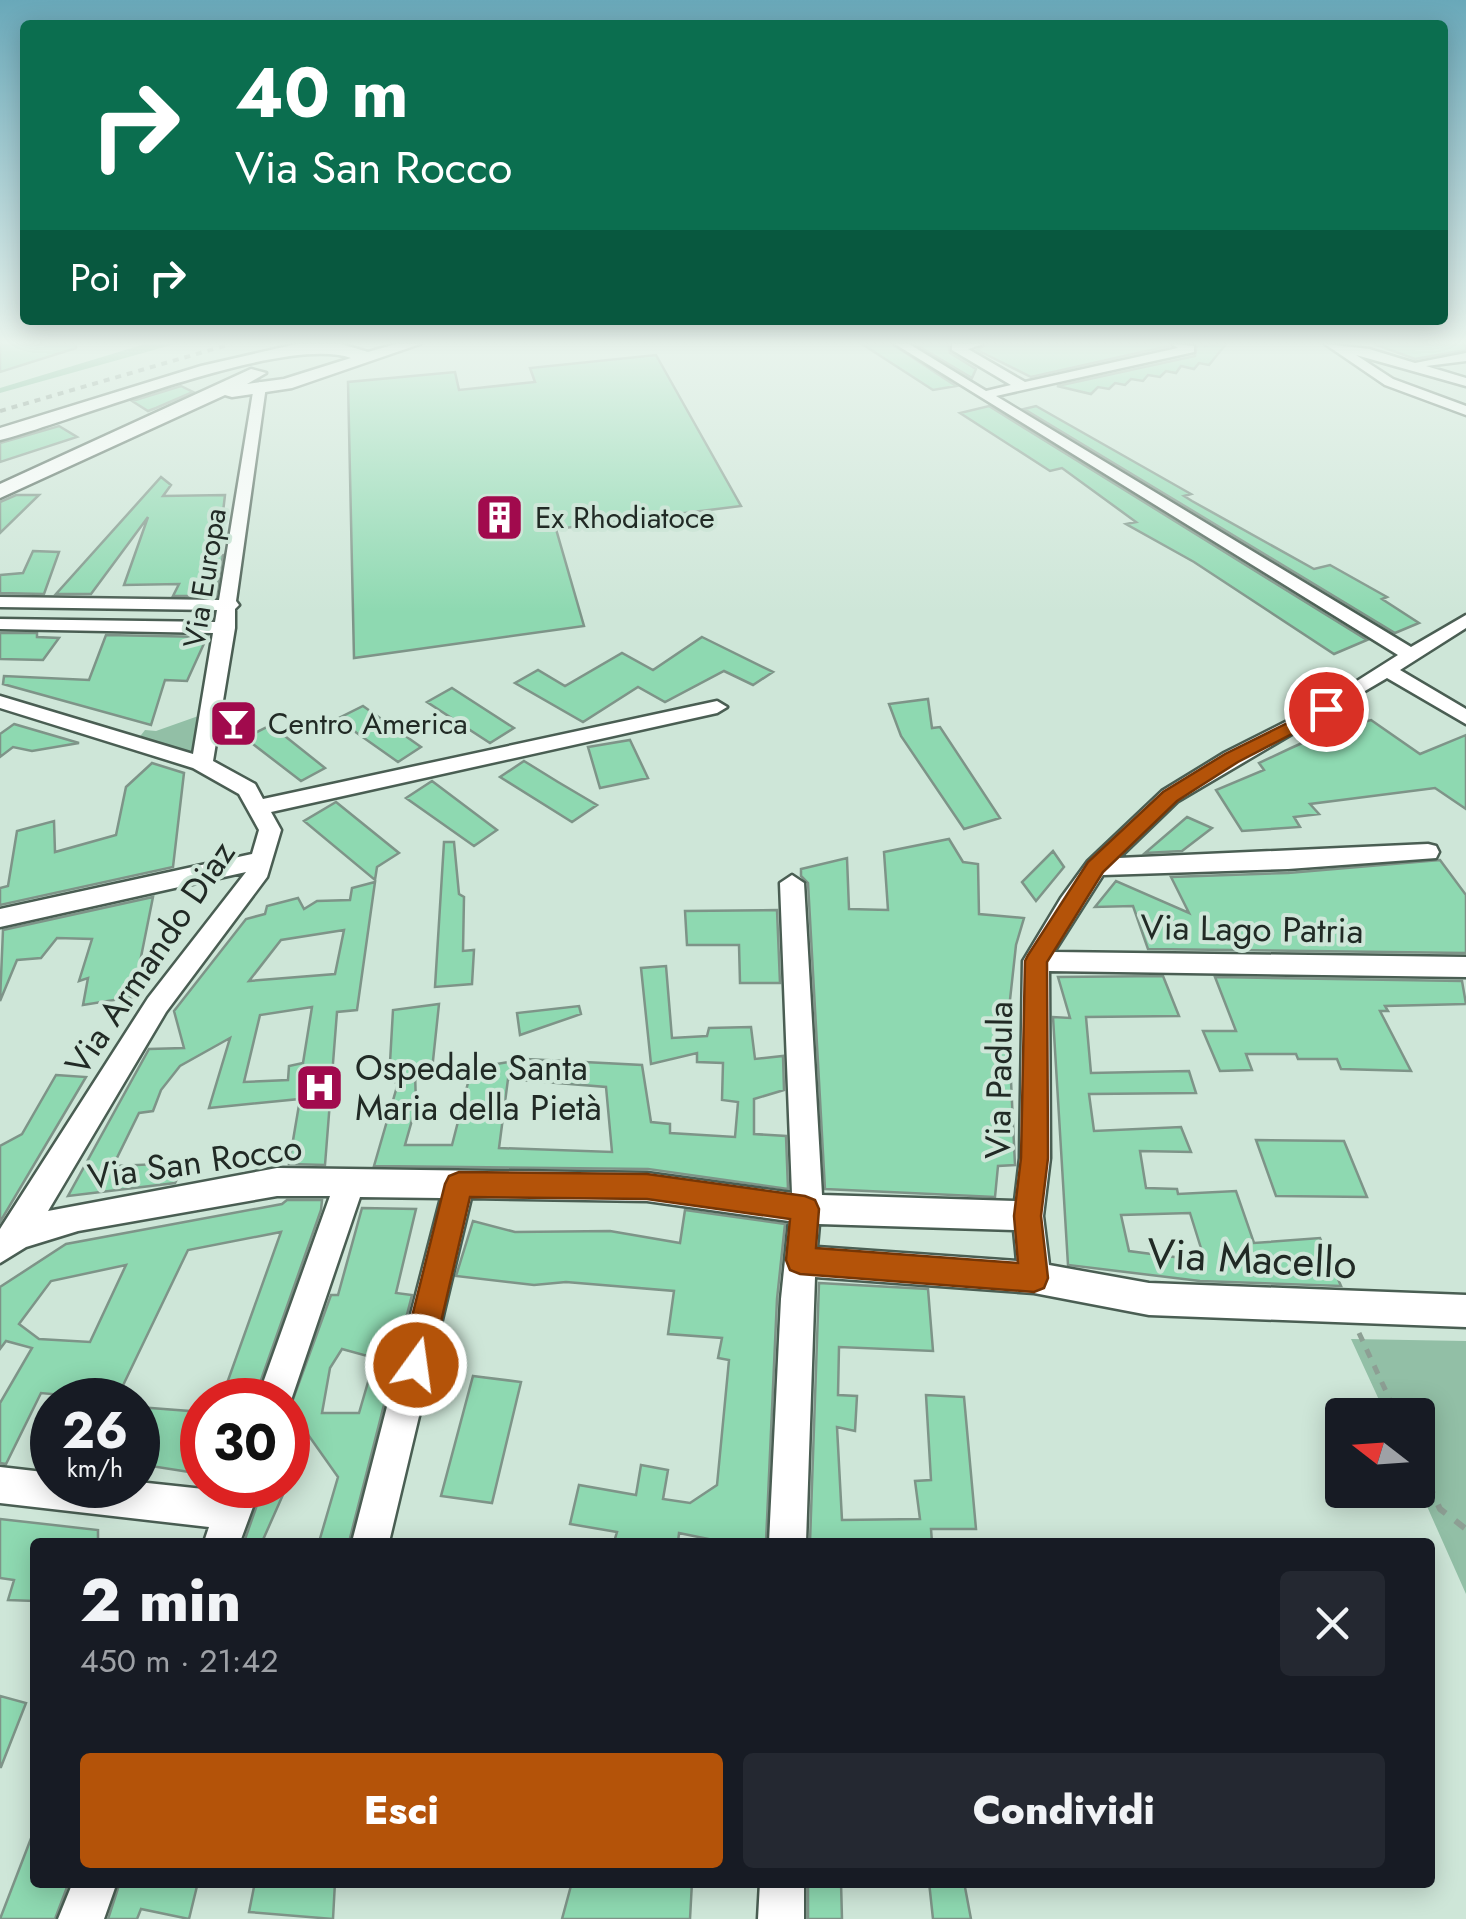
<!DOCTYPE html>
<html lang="it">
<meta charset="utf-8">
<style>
:root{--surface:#171b24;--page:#242831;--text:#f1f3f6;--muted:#9ea1a6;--accent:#b45309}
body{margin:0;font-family:Jost,sans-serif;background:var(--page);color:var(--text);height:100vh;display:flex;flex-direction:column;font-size:38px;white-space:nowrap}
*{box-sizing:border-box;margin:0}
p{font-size:32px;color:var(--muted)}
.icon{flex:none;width:55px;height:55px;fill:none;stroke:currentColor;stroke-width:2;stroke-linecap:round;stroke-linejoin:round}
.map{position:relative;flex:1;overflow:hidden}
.side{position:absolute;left:30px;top:1538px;width:1405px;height:350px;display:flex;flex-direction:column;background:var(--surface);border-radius:10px;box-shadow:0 5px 25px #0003}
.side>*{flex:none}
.banner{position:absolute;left:20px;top:20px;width:1428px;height:305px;border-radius:10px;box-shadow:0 5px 25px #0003;background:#0b6e4f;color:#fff;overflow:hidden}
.needle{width:65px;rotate:287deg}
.controls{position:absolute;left:1325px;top:1398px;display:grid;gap:20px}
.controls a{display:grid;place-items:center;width:110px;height:110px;border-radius:10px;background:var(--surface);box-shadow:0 5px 25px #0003;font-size:50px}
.speed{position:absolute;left:30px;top:1378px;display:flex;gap:20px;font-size:50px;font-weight:700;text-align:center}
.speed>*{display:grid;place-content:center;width:130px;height:130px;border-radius:50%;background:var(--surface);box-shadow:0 5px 25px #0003;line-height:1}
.speed small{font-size:25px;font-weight:400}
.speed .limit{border:15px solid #d22;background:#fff;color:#111}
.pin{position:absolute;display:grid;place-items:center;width:85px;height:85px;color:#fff;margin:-42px;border:5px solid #fff;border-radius:50%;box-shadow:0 2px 10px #0007}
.me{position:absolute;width:110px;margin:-55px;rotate:14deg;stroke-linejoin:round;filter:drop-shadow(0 0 8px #0008)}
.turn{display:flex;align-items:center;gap:35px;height:210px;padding:0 50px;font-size:45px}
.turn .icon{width:130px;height:130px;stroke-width:2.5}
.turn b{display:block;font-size:70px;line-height:85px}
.then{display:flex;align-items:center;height:95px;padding:0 50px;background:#0003;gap:20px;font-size:38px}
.round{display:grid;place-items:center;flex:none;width:105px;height:105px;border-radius:10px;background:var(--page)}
.head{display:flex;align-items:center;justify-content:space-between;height:170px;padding:0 50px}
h1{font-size:60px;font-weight:800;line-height:75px}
.cta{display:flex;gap:20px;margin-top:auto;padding:20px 50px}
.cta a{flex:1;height:115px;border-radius:10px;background:var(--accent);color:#fff;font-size:40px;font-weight:800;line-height:115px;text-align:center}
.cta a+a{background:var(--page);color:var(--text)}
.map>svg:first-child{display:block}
.green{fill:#92bfa6}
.forest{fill:#62ad86}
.building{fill:#8ed9b1;stroke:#7e9488;stroke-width:2.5;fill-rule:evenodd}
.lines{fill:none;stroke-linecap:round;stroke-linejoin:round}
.street-casing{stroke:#4a5e53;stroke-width:5}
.secondary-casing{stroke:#4a5e53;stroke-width:5}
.path-far2{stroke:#8d9f94;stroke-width:2.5;stroke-dasharray:4 4;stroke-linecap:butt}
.path-far1{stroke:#8d9f94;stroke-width:5;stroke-dasharray:9 9;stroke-linecap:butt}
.path{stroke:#8d9f94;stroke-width:6;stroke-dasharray:12 12;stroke-linecap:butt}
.street{fill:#fff;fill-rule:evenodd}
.secondary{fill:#fff;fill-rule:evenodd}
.rail{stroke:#76877d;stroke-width:4;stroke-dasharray:6 6;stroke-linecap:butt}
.route{fill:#b45309;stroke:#753606;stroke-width:2.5}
.labels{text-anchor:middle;stroke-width:8;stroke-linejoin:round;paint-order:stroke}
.far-poi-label{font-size:30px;fill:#212a25;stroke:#cee6d8;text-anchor:start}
.far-street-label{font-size:30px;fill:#212a25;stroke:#cee6d8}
.street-label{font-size:35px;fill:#212a25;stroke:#cee6d8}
.poi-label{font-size:35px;fill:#212a25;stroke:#cee6d8;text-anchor:start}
.near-street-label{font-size:42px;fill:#212a25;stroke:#cee6d8}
</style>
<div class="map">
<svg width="1466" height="1919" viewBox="0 0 1466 1919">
<rect width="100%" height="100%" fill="#cee6d8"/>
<!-- green -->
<path class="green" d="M204,714L194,754L138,739L145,730L156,731Z
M1351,1339L1466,1341V1594L1418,1486V1415H1386Z"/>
<!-- forest -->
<path class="forest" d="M145,344H175L0,393V388Z"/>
<!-- building -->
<path class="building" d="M0,344H76V348L0,372Z
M862,344H892L956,386L933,390Z
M915,344H948L950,353L976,369L972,378Z
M987,344H1169V346L1031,377L977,350Z
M1197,344H1226L1209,365L1199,363L1194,369L1181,366L1176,373L1166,371L1160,377L1148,375L1143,381L1131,379L1125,385L1115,383L1109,389L1098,387L1091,394L1057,386L1195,356Z
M1374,344H1466V350L1415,359Z
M656,355L741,506L556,529L584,626L354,658L348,382L455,372L459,390L535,382L530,368Z
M181,386L193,392L156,408L148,411L132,401Z
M989,406L1367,640L1334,654L1194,562L1126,524L1136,522L1062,468L1050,471L960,413Z
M1036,406L1191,494L1184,496L1192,501L1314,569L1330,565L1387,597L1382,599L1419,623L1395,633L1024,409Z
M59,426L77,437L0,462V443Z
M161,477L171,485L163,496L225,495L218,555H223L216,596H173L179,584L124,585L148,517L91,594H56Z
M16,495H39L0,533V502Z
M33,551L59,552L44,594L0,593V575L23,573Z
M0,633H37V637L59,638L43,660L0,659Z
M106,635L207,637L187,681L165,680L151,725L3,684L4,676L89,680Z
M702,637L773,672L753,685L724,671L665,702L638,687L583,722L515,683L538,670L565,686L622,653L653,670Z
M452,688L514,728L490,743L427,702Z
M928,699L932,728L940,727L1000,818L964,829L901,736L889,704Z
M363,706L421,747L398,762L337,719Z
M1371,720L1420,754L1466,735V809L1435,788L1310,804L1319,814L1294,817L1300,827L1242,831L1216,790L1264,770L1259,763L1291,748L1329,731Z
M14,724L79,743L32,751L13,747L0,757V734Z
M271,725L325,768L301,781L245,738Z
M630,740L648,778L600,788L588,747Z
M524,761L558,782L597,805L572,822L500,777Z
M152,763L184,773L173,867L0,905V888L8,886L17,831L54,821L55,852L116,835L126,787Z
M432,781L497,830L474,846L406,798Z
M336,802L399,853L377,867L375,880L304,821Z
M1187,817L1212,828L1182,851L1145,853Z
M949,839L963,862L978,864L979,914L1024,918L1016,945L1008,1018L1015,1165L998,1166L995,1197L825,1189L808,883L801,876V869L847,858L849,909L888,910L884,852Z
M444,842H454L459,894L464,897L463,951L474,950L472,984L435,987Z
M1053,851L1064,867L1036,901L1022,882Z
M1440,860L1466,895V953L1148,949L1133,906L1095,907L1116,881L1189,913L1171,877L1288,873Z
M375,882L357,1010L337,1012L325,1165L289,1164L300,1099L209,1108L230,1038L180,1066L161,1090L153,1111L139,1113L113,1166L185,1163L175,1183L68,1196L149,1049L184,1048L174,1011L246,919L265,914L267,906L298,898L304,909L317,901L350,900L352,888ZM344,930L335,974L249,981L281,940ZM312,1007L303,1063L289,1066L288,1080L244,1082L260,1015Z
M153,897L133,997L83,1005L88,978L79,981L92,939L57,938L41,958L17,960L0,1001L3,930Z
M777,910L780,983H740L739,945H687L685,911Z
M666,966L672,1038L707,1036L709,1028L751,1027L755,1059L783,1056L784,1090L754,1099V1134L786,1136L788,1189L648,1169L374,1166L398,1083L389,1080L393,1010L439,1004L432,1070L415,1071L416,1106L405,1145H452L470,1075L467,1069L526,1059L642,1065L651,1122L670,1124V1133L735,1137L738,1102L722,1100L723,1063L697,1062V1053L651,1064L641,968ZM508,1079L606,1087L612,1152L499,1148Z
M1163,976L1179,1016L1086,1017L1091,1073L1189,1071L1196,1093L1089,1094L1094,1131L1181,1127L1191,1152L1140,1151L1146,1188L1177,1189L1178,1194L1236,1191L1254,1243L1320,1238L1341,1286L1200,1281L1068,1265L1053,1017L1070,1018L1058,977ZM1190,1213L1205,1261L1129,1251L1121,1215Z
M1215,977L1462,981L1466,1004L1385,1006L1388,1011H1380L1411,1071L1341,1069L1337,1059H1298L1296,1054H1246L1252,1070L1220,1071L1203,1031H1236Z
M579,1006L581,1014L520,1035L517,1013Z
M56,1075L86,1077L0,1222V1146L22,1134Z
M1256,1140L1344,1141L1367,1197L1276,1196Z
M287,1200H322L321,1210L254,1400H221L281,1232L188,1250L116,1400L41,1393L6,1464L0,1463V1403L32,1348L6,1341L0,1349V1287L66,1244L282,1204ZM126,1265L90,1342L39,1339L19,1324L51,1281Z
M362,1208L416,1209L396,1293L412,1295L349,1542H319L338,1477L309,1436L262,1542H244L264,1485H288V1413L331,1295H338ZM342,1349L375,1358L359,1413H322L330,1368Z
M685,1210L785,1224L777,1299L766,1542H723L679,1533L678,1542H614L617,1532L570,1524L579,1485L636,1495L641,1465L668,1470L663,1499L690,1503L717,1485L729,1360L718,1358L722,1338L668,1334L674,1291L566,1282L534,1285L456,1276L473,1221L515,1232L610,1231L680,1243Z
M819,1283L928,1289L933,1351L839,1347L838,1395L857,1396L855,1431L837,1427L842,1520L920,1519L915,1481L931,1480L926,1395L964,1397L976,1529H931L932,1542H810Z
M473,1376L521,1382L492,1503L441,1496Z
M138,1407L202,1412V1474L138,1464Z
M0,1519L98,1530V1542H35V1601L8,1600L14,1580L0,1578Z
M0,1696L26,1703L1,1767H0Z
M35,1828V1882H69L55,1919H0Z
M120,1882H198L189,1919L141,1909L137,1919H108Z
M255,1882H335L333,1919L249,1912Z
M572,1882H692L690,1919H562Z
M808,1882H841L842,1919H808Z
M929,1882H964L971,1919H933Z"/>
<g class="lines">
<defs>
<path id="street" d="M895,344H909L986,391L1011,385L952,350V344H983L968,349L1025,382L1178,348L1172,344L1194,346V352L996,396L1411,647L1466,615V628L1400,670L1466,709V724L1387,678L1178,801L1119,858L1428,844L1436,846L1439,852L1436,858L1288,869L1103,875L1054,952L1466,957V977L1049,971L1050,1158L1043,1216L1049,1265L1149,1283L1466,1295V1327L1149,1315L1034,1293L815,1277L806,1542H769L781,1299L789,1221L647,1201L471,1198L389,1542H352L441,1198L360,1197L288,1409V1400H257L330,1196H277L78,1231L26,1247L0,1263V1229L148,998L246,872L0,927V909L252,854L259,830L239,794L193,768L0,708V696L193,754L213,633L0,629V619L215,622L217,610L0,607V597L219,600L254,386L260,382L266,386L236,601L239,605L235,609V628L213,761L255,784L263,799L717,701L727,707L717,713L271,812L281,830L267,877L166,1012L48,1211L277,1168L647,1173L792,1193L780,883L792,875L804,883L822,1195L1015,1201L1020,1158L1023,961L1061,898L1088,861L1162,791L1224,753L1319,705L1398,655ZM819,1224L1014,1230L1017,1261L817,1247Z
M1325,344L1369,349L1415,363L1466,353V361L1426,366L1466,378V386L1356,355L1393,379L1466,406V415L1385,385Z
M0,1467L52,1473V1485L138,1482L222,1491L225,1485H261L240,1542H204L209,1527L0,1503Z
M73,1882H117L104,1919H58Z
M760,1882H804V1919H758Z"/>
<path id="secondary" d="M297,344H341L368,352L396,344H420L292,388L232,397L225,395L0,498V484L251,369L266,373L247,384L284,379L351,358C283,334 78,420 0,440V428L201,366Z"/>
</defs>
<!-- street casing -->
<use href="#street" class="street-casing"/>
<!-- secondary casing -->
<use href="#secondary" class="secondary-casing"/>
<!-- path-far2 -->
<path class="path-far2" d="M1204,346L1217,344"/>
<!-- path-far1 -->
<path class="path-far1" d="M1359,1333L1397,1415"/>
<!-- path -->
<path class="path" d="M1418,1461L1440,1509L1466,1529"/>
<!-- street -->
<use href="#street" class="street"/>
<!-- secondary -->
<use href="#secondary" class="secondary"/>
<!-- rail -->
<path class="rail" d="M0,411L231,344"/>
</g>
<!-- sky -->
<linearGradient id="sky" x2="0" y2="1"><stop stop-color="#69a8b9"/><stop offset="0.56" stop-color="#e9f4ed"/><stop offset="1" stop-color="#e9f4ed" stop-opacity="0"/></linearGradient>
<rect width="1466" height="612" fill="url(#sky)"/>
<!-- route -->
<path class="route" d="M1326,704L1332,705V713L1238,762L1177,801L1103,872L1047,962L1048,1158L1041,1216L1048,1278L1044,1288L1034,1292L800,1274L790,1270L786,1260L790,1219L647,1199L470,1197L431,1365L427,1376L416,1381L405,1376L400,1365L445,1184L449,1176L459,1172L647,1174L805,1196L815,1200L819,1209L816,1248L1018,1263L1014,1216L1021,1158L1025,961L1028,955L1088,862L1163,792L1225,754Z"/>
<!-- icons -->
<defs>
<symbol id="building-square" viewBox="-11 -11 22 22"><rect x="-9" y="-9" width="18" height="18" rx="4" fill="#a10a4d" stroke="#cee6d8"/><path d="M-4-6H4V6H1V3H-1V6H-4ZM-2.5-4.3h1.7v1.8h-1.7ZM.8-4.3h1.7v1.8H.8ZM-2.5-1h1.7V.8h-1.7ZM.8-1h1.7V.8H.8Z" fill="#fff"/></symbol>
<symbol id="bar-square" viewBox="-11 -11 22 22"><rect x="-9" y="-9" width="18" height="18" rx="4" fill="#a10a4d" stroke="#cee6d8"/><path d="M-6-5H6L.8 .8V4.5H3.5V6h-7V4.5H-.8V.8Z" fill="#fff"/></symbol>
<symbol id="hospital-square" viewBox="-11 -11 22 22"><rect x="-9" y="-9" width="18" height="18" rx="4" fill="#a10a4d" stroke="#cee6d8"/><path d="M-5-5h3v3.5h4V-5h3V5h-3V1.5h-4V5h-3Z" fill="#fff"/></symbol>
</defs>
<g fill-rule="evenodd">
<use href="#building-square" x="472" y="490" width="55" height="55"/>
<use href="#bar-square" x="206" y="696" width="55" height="55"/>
<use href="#hospital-square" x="292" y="1060" width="55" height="55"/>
</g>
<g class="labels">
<!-- far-poi labels -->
<g class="far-poi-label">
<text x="535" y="528">Ex Rhodiatoce</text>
<text x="268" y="734">Centro America</text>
</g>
<!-- far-street labels -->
<g class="far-street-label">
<text transform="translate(205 578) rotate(-81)" y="10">Via Europa</text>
</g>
<!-- street labels -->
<g class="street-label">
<text transform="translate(1252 929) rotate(1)" y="12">Via Lago Patria</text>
<text transform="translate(150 958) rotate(-56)" y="12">Via Armando Diaz</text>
<text transform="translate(999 1080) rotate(-89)" y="12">Via Padula</text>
<text transform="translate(195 1162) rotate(-8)" y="12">Via San Rocco</text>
</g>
<!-- poi labels -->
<g class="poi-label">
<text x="355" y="1080">Ospedale Santa<tspan x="355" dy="40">Maria della Pietà</tspan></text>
</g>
<!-- near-street labels -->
<g class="near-street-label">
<text transform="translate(1252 1258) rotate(3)" y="15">Via Macello</text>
</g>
</g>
</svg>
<div class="controls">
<a><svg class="needle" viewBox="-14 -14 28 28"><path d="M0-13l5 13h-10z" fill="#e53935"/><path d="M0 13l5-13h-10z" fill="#9ea1a6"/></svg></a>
</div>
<div class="speed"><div>26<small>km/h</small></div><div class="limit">30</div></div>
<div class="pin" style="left:1326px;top:709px;background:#d93025"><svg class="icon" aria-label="arrive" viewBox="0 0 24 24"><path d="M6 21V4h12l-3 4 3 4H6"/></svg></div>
<svg class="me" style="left:416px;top:1365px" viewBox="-20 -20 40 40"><circle r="17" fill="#b45309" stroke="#fff" stroke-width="3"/><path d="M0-11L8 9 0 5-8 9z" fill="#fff"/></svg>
<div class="banner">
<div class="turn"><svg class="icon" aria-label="right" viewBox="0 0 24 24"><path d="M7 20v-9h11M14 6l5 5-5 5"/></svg><div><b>40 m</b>Via San Rocco</div></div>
<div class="then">Poi<svg class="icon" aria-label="right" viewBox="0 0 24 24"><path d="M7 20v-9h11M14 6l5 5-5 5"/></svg></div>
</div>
<section class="side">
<div class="head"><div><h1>2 min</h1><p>450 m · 21:42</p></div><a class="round"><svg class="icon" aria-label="close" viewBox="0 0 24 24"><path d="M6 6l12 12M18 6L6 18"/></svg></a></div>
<div class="cta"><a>Esci</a><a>Condividi</a></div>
</section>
</div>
